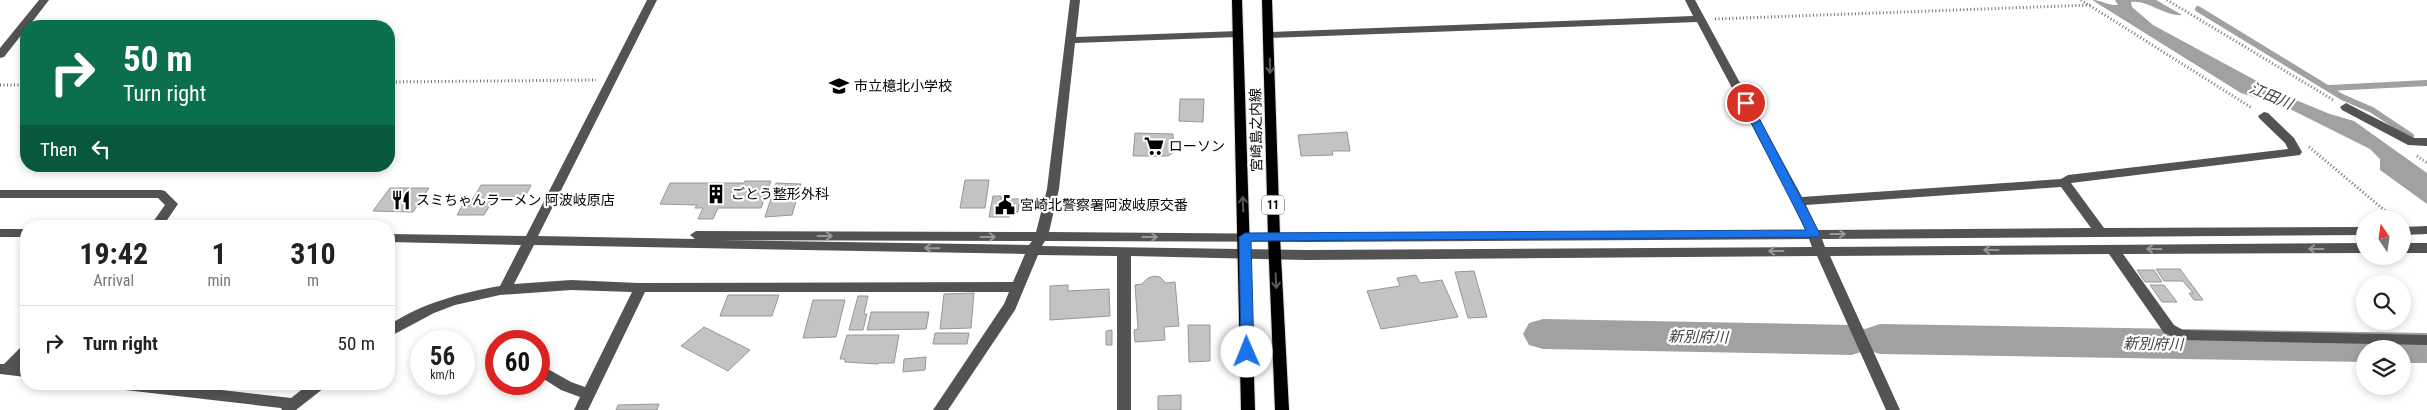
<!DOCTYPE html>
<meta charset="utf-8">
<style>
:root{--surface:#fff;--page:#f6f6f6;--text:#222;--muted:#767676;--line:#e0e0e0}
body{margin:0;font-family:"Roboto Condensed","Noto Sans JP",sans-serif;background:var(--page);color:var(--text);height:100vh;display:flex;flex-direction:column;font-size:19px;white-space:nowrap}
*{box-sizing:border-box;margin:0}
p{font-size:16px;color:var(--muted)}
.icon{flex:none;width:28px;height:28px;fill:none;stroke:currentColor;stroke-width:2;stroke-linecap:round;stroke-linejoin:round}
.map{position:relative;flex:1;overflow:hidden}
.sheet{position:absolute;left:20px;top:220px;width:375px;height:170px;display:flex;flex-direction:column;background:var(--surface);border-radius:20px;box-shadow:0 2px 8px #0003}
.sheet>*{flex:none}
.top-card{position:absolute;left:20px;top:20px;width:375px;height:152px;border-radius:20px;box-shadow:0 2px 8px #0003;background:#0b6e4f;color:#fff;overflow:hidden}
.needle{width:32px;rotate:347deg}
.fabs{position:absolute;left:2356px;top:210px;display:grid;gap:10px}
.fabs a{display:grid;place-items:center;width:55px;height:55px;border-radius:50%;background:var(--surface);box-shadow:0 2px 8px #0003;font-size:25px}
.speed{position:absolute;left:410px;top:330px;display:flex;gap:10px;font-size:25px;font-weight:700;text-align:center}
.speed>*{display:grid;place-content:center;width:65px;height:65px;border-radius:50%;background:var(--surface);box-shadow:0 2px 8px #0003;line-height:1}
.speed small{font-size:12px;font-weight:400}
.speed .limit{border:8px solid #d22;background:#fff;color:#111}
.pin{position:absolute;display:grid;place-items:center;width:42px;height:42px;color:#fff;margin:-21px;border:2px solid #fff;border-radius:50%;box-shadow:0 1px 5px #0007}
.me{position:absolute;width:55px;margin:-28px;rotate:359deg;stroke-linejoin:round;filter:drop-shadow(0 0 4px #0008)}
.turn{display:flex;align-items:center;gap:18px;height:105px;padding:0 20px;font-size:22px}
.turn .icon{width:65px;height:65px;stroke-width:2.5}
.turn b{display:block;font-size:35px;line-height:42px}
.then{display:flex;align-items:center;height:48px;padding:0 20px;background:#0003;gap:10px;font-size:19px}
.eta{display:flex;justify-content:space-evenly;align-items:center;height:85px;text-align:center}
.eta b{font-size:30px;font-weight:700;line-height:35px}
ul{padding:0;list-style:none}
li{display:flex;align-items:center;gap:15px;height:75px;padding:0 20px;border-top:1px solid var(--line)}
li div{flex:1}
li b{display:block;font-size:19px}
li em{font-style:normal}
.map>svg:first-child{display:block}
.water{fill:#a1a1a1}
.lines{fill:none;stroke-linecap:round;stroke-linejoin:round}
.stream{stroke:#a1a1a1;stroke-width:6}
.river{fill:#a1a1a1;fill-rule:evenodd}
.building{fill:#c3c3c3;stroke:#979797}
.major-casing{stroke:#dbdbdb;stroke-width:2}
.path{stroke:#757575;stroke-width:3;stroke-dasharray:1 2.5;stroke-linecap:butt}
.minor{fill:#535353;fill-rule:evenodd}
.major{fill:#000;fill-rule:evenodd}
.oneway{stroke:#595959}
.oneway2{stroke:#989898}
.route{fill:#1a73e8;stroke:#114b97}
.labels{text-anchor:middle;stroke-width:4.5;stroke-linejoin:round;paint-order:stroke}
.shield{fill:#fff;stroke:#4c4c4c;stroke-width:1}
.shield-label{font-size:12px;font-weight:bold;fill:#000}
.poi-label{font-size:14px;fill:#000;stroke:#fff;text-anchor:start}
.street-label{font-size:14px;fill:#000;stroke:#fff}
.water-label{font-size:15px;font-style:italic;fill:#424242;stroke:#fff}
</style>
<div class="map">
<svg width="2427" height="410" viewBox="0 0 2427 410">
<rect width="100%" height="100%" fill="#fff"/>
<!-- water -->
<path class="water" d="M2092,0C2101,0 2109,6 2118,5L2115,0H2156L2182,15C2165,17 2149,0 2131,2L2132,7L2153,25L2279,93L2330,114L2354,121L2427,173V204L2380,170V159L2370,149L2288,108L2241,93Z"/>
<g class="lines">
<!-- stream -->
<path class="stream" d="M2198,9L2342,97L2372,110L2411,136
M2329,88L2427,83"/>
<!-- river -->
<path class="river" d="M1543,319L1852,325L1865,329L1880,324L2427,333V363H2402V349H2365V362L1880,354L1867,350L1852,355L1543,349L1529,345L1523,334L1529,323Z"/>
</g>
<!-- building -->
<path class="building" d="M1180,99H1204L1203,122L1179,121Z
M1347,132L1350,151H1332L1333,155L1301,156L1298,135Z
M1135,133L1173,134L1174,152L1168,156H1133Z
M965,180H989L985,208H960Z
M745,181H771L761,208H718L713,219H698L703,208H695L697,205L660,204L670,183H744Z
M776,183L801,184L792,215L765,217Z
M481,185H531L525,197H495L484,215H457L466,199H473Z
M390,188H429L413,212L373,211Z
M993,196H1001V199H1020L1018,212H1010L1009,217H989Z
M2156,269H2180L2203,300H2194L2189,293H2193L2183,281H2164Z
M2137,270H2154L2162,282H2145Z
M1474,271L1487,317L1468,318L1455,272Z
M1416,275L1420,283L1442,280L1458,317L1381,329L1367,291L1400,286L1397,278Z
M1154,276L1160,277L1166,283L1175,282L1179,326L1164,327L1165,340L1135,342L1134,330L1138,329L1135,285L1142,284L1148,278Z
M1068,285V291L1109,289L1110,316L1050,320V286Z
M2150,285H2164L2177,302H2162Z
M974,293L971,328L940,329L944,294Z
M728,295H779L772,316H720Z
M858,296H868L864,314H867L863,330H849Z
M813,300H845L836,337L803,338Z
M871,312H929L926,329L867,330Z
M1188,325H1210V361L1189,362Z
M704,327L750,350L728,371L681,346Z
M1112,330V345H1106V331Z
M935,333H969L967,344H933Z
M847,335H899L894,363H879L878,364L845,362V359H840Z
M926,357L925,370L903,372L904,359Z
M1181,395V410H1158V396Z
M659,404L657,410H616L618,405Z"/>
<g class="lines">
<defs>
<path id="major" d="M1232,0H1242L1255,410H1241Z
M1262,0H1272L1280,237L1289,410H1275L1268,237Z"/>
</defs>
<!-- major casing -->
<use href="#major" class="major-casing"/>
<!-- path -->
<path class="path" d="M2081,0L2252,108
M2167,0L2335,101
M1715,19L2090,5
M389,82L596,80
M0,85H26
M2309,147L2395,219
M2417,156L2427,163"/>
<!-- minor -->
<path class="minor" d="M39,0H49L29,26H26V29L4,57L0,58V48Z
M647,0H657L538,236L695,239L690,235L696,231L1036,232L1047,189L1070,0H1080L1076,37L1238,31L1243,34L1238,37L1075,43L1059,189L1049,232L1305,234L1805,230L1792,201L1697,22L1269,38L1264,35L1269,32L1693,16L1685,0H1695L1802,197L2061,179L2068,175L2288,149L2285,143L2260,119L2258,116L2264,112L2268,113L2294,138L2302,152L2300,155L2071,183L2104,228L2365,227V235L1822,239L1825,247L2365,243V253L2123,254L2174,325L2183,330L2427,335V345L2181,340L2164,333L2109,254L1830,256L1900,410H1886L1817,256L1307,260L1131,256V410H1117V256L1038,255L1015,310L948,410H933L1004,304L1009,292H645L588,410H574L580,397L561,390L539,376V364L571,382L585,387L632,292L571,290L500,295L455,305L434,313L389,337V325C423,303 460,293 500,286L521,245L389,242V234L526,236ZM2061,187L2091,228L1818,230L1806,205ZM1809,239L1812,247L1307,250L1042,246L1045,241L1305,242ZM720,240L1032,241L1029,245ZM534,245L1025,254L1013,282L638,283L571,280L514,284Z
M2346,103L2414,138H2427V146L2408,145L2342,110L2340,107Z
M0,190H161L165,191L178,204L163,226H150L165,205L158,198H0Z
M2427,226V234L2402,235V227Z
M0,229H26V237H0Z
M2402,243H2427V253H2402Z
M26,346V360L20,366L26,367V377L0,374V364H4L21,347Z
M118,384H170L291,398L309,384H326L324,388L296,410H282L281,408L125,390L120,388Z"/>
<!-- major -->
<use href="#major" class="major"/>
</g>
<!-- one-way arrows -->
<defs><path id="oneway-shaft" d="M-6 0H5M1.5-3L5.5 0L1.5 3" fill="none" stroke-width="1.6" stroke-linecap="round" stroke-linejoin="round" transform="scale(1.25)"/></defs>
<g class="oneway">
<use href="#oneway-shaft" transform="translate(1270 66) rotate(89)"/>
<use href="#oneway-shaft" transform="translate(1243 204) rotate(-92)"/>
<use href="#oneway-shaft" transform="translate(1276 281) rotate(87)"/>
</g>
<g class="oneway2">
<use href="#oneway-shaft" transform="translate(1838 234)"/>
<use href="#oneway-shaft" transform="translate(825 236)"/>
<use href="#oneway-shaft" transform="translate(988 237)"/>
<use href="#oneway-shaft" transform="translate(1150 237)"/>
<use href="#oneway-shaft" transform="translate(932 248) rotate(-179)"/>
<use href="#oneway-shaft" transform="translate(2154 249) rotate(180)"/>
<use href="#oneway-shaft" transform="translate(2316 249) rotate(180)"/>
<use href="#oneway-shaft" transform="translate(1991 250) rotate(180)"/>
<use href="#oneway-shaft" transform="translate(1776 251) rotate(180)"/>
</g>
<!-- route -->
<path class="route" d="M1746,100L1751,103L1820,234L1818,237L1251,241L1254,352L1247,357L1241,352L1239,237L1245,233L1806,230L1741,103Z"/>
<!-- icons -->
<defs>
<symbol id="school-bare" viewBox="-9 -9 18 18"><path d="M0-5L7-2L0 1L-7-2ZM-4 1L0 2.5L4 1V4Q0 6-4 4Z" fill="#000" stroke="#fff" stroke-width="2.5" paint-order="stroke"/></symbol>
<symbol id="supermarket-bare" viewBox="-9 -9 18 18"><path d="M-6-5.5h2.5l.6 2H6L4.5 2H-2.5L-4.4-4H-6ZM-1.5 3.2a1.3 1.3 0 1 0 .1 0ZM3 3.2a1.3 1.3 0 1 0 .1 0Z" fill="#000" stroke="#fff" stroke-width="2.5" paint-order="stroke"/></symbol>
<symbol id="building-bare" viewBox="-9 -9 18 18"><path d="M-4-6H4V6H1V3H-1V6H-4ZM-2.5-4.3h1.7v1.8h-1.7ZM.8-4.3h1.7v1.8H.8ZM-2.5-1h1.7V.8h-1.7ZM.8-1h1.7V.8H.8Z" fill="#000" stroke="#fff" stroke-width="2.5" paint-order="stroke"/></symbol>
<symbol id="restaurant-bare" viewBox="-9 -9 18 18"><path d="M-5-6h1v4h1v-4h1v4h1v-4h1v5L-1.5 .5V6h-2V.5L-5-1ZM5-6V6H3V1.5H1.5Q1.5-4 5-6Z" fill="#000" stroke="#fff" stroke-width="2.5" paint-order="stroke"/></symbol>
<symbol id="civic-bare" viewBox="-9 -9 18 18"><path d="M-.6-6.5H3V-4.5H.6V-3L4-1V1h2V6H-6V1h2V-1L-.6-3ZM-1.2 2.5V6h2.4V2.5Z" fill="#000" stroke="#fff" stroke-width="2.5" paint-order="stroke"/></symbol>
</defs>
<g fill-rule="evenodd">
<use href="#school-bare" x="825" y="72" width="28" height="28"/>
<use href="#supermarket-bare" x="1140" y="132" width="28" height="28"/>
<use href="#building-bare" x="702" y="180" width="28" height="28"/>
<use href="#restaurant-bare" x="387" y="186" width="28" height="28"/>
<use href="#civic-bare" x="991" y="191" width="28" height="28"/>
</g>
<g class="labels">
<!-- shield labels -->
<rect class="shield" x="1262" y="195.5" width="22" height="19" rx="4"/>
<g class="shield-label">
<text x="1273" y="209">11</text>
</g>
<!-- poi labels -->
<g class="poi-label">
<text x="854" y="91">市立檍北小学校</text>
<text x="1169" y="151">ローソン</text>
<text x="731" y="199">ごとう整形外科</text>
<text x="416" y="205">スミちゃんラーメン 阿波岐原店</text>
<text x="1020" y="210">宮崎北警察署阿波岐原交番</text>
</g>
<!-- street labels -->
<g class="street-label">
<text transform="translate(1256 130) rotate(-91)" y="5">宮崎島之内線</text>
</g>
<!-- water labels -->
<g class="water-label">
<text transform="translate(2271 96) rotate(23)" y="5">江田川</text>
<text transform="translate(1698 337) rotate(1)" y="5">新別府川</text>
<text transform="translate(2153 344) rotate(1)" y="5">新別府川</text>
</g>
</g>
</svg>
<div class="fabs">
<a><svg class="needle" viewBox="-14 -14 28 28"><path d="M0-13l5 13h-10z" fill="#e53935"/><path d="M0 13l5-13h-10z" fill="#767676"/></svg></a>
<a><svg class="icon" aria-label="search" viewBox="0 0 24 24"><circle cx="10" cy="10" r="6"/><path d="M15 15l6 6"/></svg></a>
<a><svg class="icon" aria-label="layers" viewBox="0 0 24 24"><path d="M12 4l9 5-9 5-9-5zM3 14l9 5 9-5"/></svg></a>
</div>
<div class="speed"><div>56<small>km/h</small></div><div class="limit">60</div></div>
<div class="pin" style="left:1746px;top:103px;background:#d93025"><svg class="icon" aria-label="arrive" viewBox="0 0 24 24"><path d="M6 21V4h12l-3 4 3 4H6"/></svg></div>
<svg class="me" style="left:1247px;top:352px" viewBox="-20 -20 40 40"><circle r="19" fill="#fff"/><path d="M0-13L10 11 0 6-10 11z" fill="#1a73e8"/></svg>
<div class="top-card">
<div class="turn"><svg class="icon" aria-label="right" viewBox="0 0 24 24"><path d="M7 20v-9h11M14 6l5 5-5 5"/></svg><div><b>50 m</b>Turn right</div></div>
<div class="then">Then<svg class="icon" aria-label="left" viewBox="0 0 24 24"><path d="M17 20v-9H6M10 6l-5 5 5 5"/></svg></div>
</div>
<section class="sheet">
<div class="eta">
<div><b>19:42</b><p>Arrival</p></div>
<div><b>1</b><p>min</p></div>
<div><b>310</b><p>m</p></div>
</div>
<ul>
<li><svg class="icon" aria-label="right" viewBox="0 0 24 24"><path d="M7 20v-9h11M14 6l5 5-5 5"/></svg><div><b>Turn right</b></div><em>50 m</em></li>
</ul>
</section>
</div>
